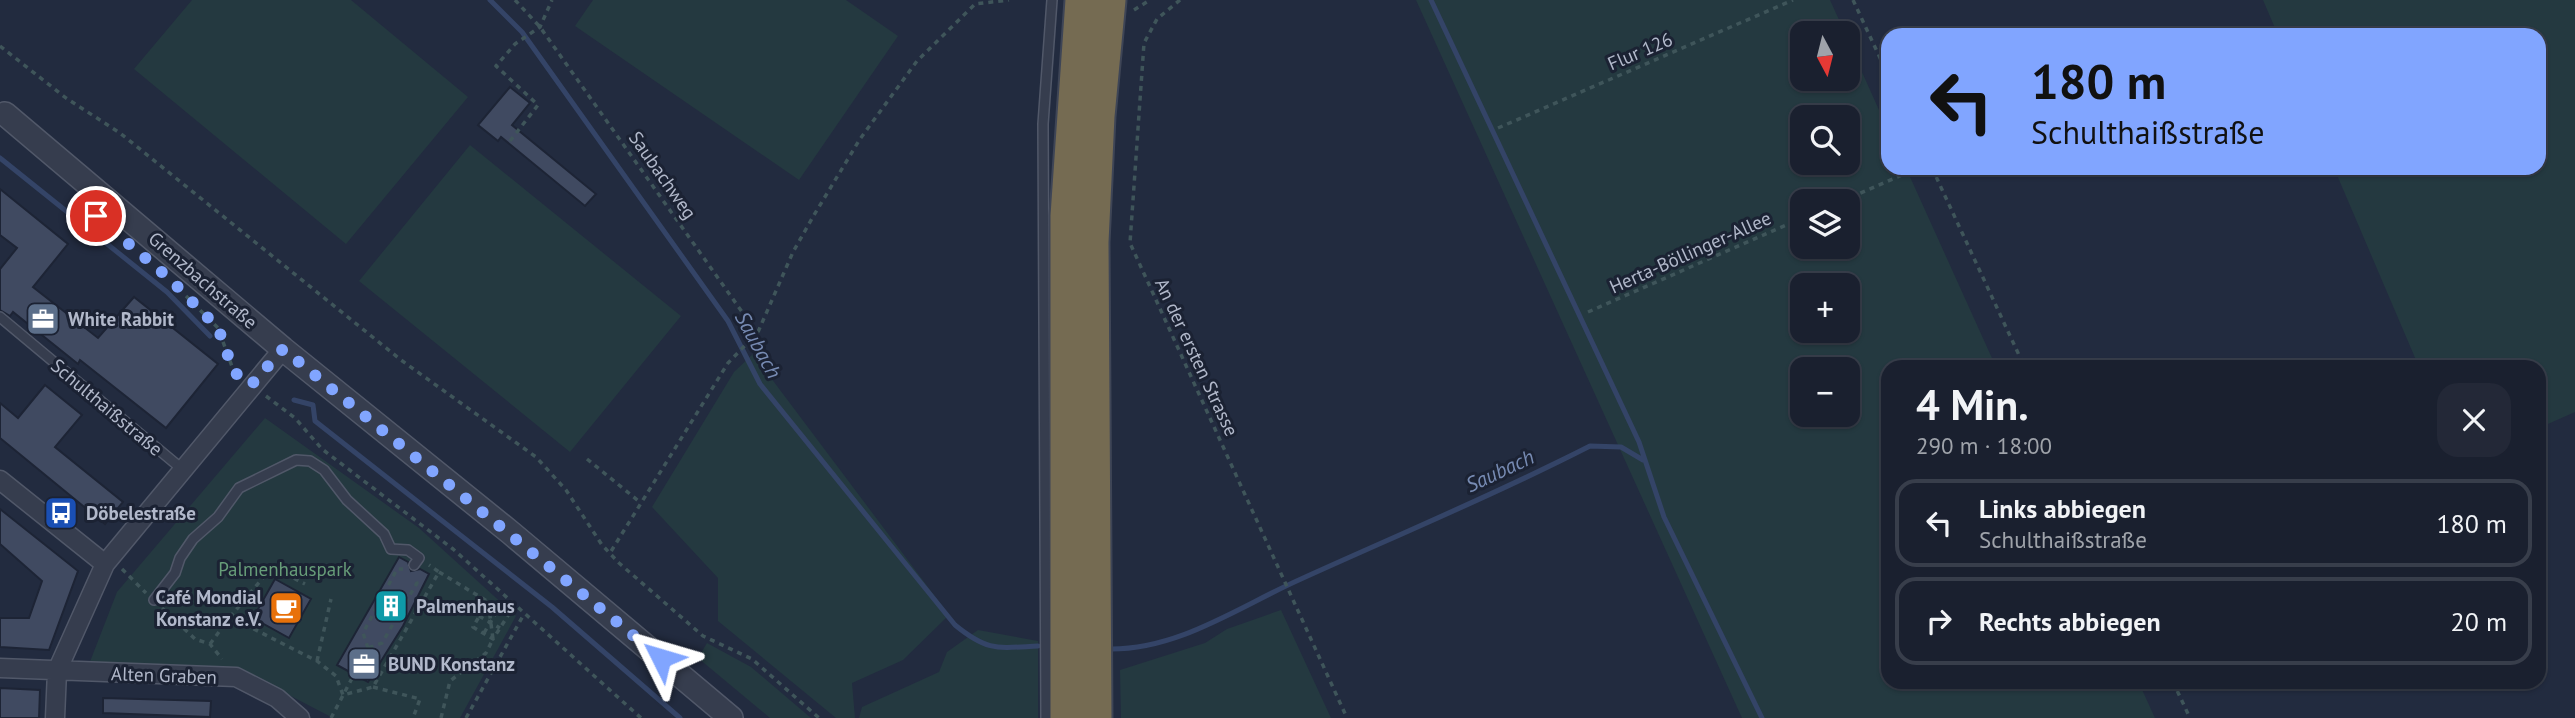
<!DOCTYPE html>
<html lang="de">
<meta charset="utf-8">
<style>
:root{--surface:#1a202f;--page:#232837;--text:#f1f3f6;--muted:#9fa3aa;--line:#383e4b}
body{margin:0;font-family:"PT Sans",sans-serif;background:var(--page);color:var(--text);height:100vh;display:flex;flex-direction:column;font-size:26px;white-space:nowrap}
*{box-sizing:border-box;margin:0}
p{font-size:23px;color:var(--muted)}
.icon{flex:none;width:38px;height:38px;fill:none;stroke:currentColor;stroke-width:2;stroke-linecap:round;stroke-linejoin:round}
.map{position:relative;flex:1;overflow:hidden}
.sheet{position:absolute;left:1881px;top:360px;width:665px;height:329px;display:flex;flex-direction:column;background:var(--surface);border-radius:21px;box-shadow:0 2px 5px #0004,0 0 0 2px var(--line)}
.sheet>*{flex:none}
.guide{position:absolute;left:1881px;top:28px;width:665px;height:147px;border-radius:21px;box-shadow:0 2px 5px #0004,0 0 0 2px var(--line);background:#81a5ff;color:#111;overflow:hidden}
.needle{width:46px;rotate:173deg}
.buttons{position:absolute;left:1790px;top:21px;display:grid;gap:14px}
.buttons a{display:grid;place-items:center;width:70px;height:70px;border-radius:14px;background:var(--surface);box-shadow:0 2px 5px #0004,0 0 0 2px var(--line);font-size:35px}
.pin{position:absolute;display:grid;place-items:center;width:60px;height:60px;color:#fff;margin:-30px;border:4px solid #fff;border-radius:50%;box-shadow:0 2px 7px #0007}
.me{position:absolute;width:77px;margin:-38px;rotate:310deg;stroke-linejoin:round;filter:drop-shadow(0 0 5px #0008)}
.turn{display:flex;align-items:center;gap:24px;height:147px;padding:0 35px;font-size:32px}
.turn .icon{width:91px;height:91px;stroke-width:2.5}
.turn b{display:block;font-size:49px;line-height:60px}
.round{display:grid;place-items:center;flex:none;width:74px;height:74px;border-radius:21px;background:var(--page)}
.head{display:flex;align-items:center;justify-content:space-between;height:119px;padding:0 35px}
h1{font-size:42px;font-weight:600;line-height:52px}
ul{padding:0;list-style:none}
li{display:flex;align-items:center;gap:21px;height:88px;margin:0 14px 10px;padding:0 21px;border:4px solid var(--line);border-radius:21px}
li div{flex:1}
li b{display:block;font-size:26px}
li em{font-style:normal}
.map>svg:first-child{display:block}
.green{fill:#243940;fill-rule:evenodd}
.lines{fill:none;stroke-linecap:round;stroke-linejoin:round}
.stream{stroke:#344467;stroke-width:5}
.building{fill:#404a61;stroke:#1d2435;stroke-width:2}
.service-casing{stroke:#515869;stroke-width:12}
.minor-casing{stroke:#515869;stroke-width:21}
.tertiary-casing{stroke:#515869;stroke-width:26}
.motorway-casing{stroke:#3e4556;stroke-width:37}
.path{stroke:#3f555a;stroke-width:3.5;stroke-dasharray:5 5;stroke-linecap:butt}
.service{stroke:#363d4e;stroke-width:9}
.minor{stroke:#363d4e;stroke-width:18}
.tertiary{stroke:#363d4e;stroke-width:23}
.motorway{stroke:#756b52;stroke-width:33}
.route{stroke:#81a5ff;stroke-width:12;stroke-dasharray:0 21.6}
.labels{text-anchor:middle;stroke-width:6;stroke-linejoin:round;paint-order:stroke}
.street-label{font-size:19px;fill:#b1b8ca;stroke:#1b2233}
.poi-label{font-size:19px;font-weight:bold;fill:#b1b8ca;stroke:#1b2233;text-anchor:start}
.park-label{font-size:19px;fill:#679d79;stroke:#1b2233}
.water-label{font-size:21px;font-style:italic;fill:#778bb3;stroke:#1b2233}
</style>
<div class="map">
<svg width="2575" height="718" viewBox="0 0 2575 718">
<rect width="100%" height="100%" fill="#222b3f"/>
<!-- green -->
<path class="green" d="M192,0H351L468,97L346,244L134,69Z
M593,0H846L898,36L799,180L575,26Z
M1416,0H1830L1845,33H1802V79H1848V41L1888,130V168H1906L1996,367L1888,368V682L2139,683L2155,718H1742ZM1802,117H1848V163H1802ZM1802,201H1848V247H1802ZM1802,285H1848V331H1802ZM1802,369H1848V415H1802Z
M2263,0H2575V412L2539,428V368L2419,367L2334,168H2539V35H2278Z
M470,145L681,316L570,452L359,281Z
M753,354L949,615L903,660L852,683L855,718H836L718,621V578L652,507L734,372Z
M265,418L419,528L516,616L460,718H333L245,672H86L117,592Z
M1281,610L1331,718H1121L1120,670L1205,643L1227,629Z
M978,630L1038,641V718H859L862,707L939,672L947,652Z
M707,643L751,667L811,718H770L698,658Z"/>
<g class="lines">
<!-- stream -->
<path class="stream" d="M490,0L522,32L728,321L760,384L955,625C988,652 998,648 1038,646
M1431,0L1639,442L1664,517L1762,718
M0,158L167,292L210,336
M294,400L313,405L315,421L552,607L680,718
M1109,649C1179,650 1240,606 1301,579C1398,535 1496,494 1590,446L1621,447L1643,460"/>
</g>
<!-- building -->
<path class="building" d="M510,87L530,103L512,125L596,194L585,206L501,137L498,141L478,125Z
M0,189L68,244L33,287L98,338L134,297L218,364L166,428L80,360L78,364L13,312L10,316L0,310V269L17,248L0,235Z
M45,385L82,415L55,447L123,502L105,524L0,438V403L18,418Z
M0,509L78,571L49,650L0,647V618H29L42,581L0,544Z
M399,557L408,562L411,571L420,569L429,574L403,626L368,682L337,665Z
M275,579L311,599L289,638L253,618Z
M0,688L40,690L39,718H0Z
M103,698L211,701L210,717L103,713Z"/>
<g class="lines">
<defs>
<path id="service" d="M0,317L182,469
M154,600L175,573L180,558L193,539L218,517L239,488L296,460L310,461L324,470L347,500L384,534L391,549L408,550L419,558L414,565
M1046,718L1043,124L1052,0"/>
<path id="minor" d="M0,480L105,564
M0,668L236,677L277,698L300,718
M55,718L57,671L105,564L283,349"/>
<path id="tertiary" d="M5,114L283,349L511,533L731,718"/>
<path id="motorway" d="M1067,718V216L1082,0
M1095,718L1092,242L1098,116L1109,0"/>
</defs>
<!-- service casing -->
<use href="#service" class="service-casing"/>
<!-- minor casing -->
<use href="#minor" class="minor-casing"/>
<!-- tertiary casing -->
<use href="#tertiary" class="tertiary-casing"/>
<!-- motorway casing -->
<use href="#motorway" class="motorway-casing"/>
<!-- path -->
<path class="path" d="M515,0L540,27L757,333L728,363L610,553
M1180,0L1157,19L1144,43L1130,243L1347,718
M1853,0L1888,75
M1134,10L1150,0
M0,46L66,98L120,133L401,360L536,457L566,490L602,545L619,563L703,636L752,659L819,718
M1498,128L1793,0
M510,141L538,105L496,66L515,44L540,27L552,0
M1932,168L2025,368
M1842,201L1918,168
M186,296L218,328L234,372L241,377
M1588,312L1802,218
M758,332L793,252L814,215L860,139L917,61L975,4L1009,0
M266,396L295,418L322,449L453,549L641,718
M587,459L641,503
M122,569L146,593
M439,572C462,586 485,600 509,614L493,639L473,627L488,601
M162,608L195,639L210,644L222,659
M479,616L500,628
M230,617L272,567L305,584
M484,633L499,608
M210,644L230,617L317,661L336,676L343,695L373,687L439,572L429,565
M368,648L363,633L397,569H403
M317,661L331,599
M2173,682L2190,718
M373,687L420,699L413,718
M331,718L368,648L382,643L417,583L415,578
M441,718L450,681L486,653L493,639L488,601
M466,718L524,614"/>
<!-- service -->
<use href="#service" class="service"/>
<!-- minor -->
<use href="#minor" class="minor"/>
<!-- tertiary -->
<use href="#tertiary" class="tertiary"/>
<!-- motorway -->
<use href="#motorway" class="motorway"/>
</g>
<g class="lines">
<!-- route -->
<path class="route" d="M96,216L170,279L218,328L234,372L251,385L283,349L661,658"/>
</g>
<!-- icons -->
<defs>
<symbol id="office-square" viewBox="-11 -11 22 22"><rect x="-9" y="-9" width="18" height="18" rx="4" fill="#5c6f8a" stroke="#1b2233"/><path d="M-6-3h4V-5.5h4V-3h4V5H-6ZM-1-4.5V-3h2v-1.5ZM-6 0V1H6V0Z" fill="#fff"/></symbol>
<symbol id="bus-square" viewBox="-11 -11 22 22"><rect x="-9" y="-9" width="18" height="18" rx="4" fill="#1a4fb4" stroke="#1b2233"/><path d="M-5-6H5V4H4V6H2V4H-2V6H-4V4H-5ZM-3.5-4V0h7V-4ZM-3.5 1.2v1.5H-2V1.2ZM2 1.2v1.5H3.5V1.2Z" fill="#fff"/></symbol>
<symbol id="building-square" viewBox="-11 -11 22 22"><rect x="-9" y="-9" width="18" height="18" rx="4" fill="#0f9aa8" stroke="#1b2233"/><path d="M-4-6H4V6H1V3H-1V6H-4ZM-2.5-4.3h1.7v1.8h-1.7ZM.8-4.3h1.7v1.8H.8ZM-2.5-1h1.7V.8h-1.7ZM.8-1h1.7V.8H.8Z" fill="#fff"/></symbol>
<symbol id="cafe-square" viewBox="-11 -11 22 22"><rect x="-9" y="-9" width="18" height="18" rx="4" fill="#e8710a" stroke="#1b2233"/><path d="M-5.5-4.5H6V0H3Q3 3.5 0 3.5H-2.5Q-5.5 3.5-5.5 0ZM3-3.2v2h1.7v-2ZM-6 4.5H4V6H-6Z" fill="#fff"/></symbol>
</defs>
<g fill-rule="evenodd">
<use href="#office-square" x="24" y="300" width="38" height="38"/>
<use href="#bus-square" x="42" y="494" width="38" height="38"/>
<use href="#building-square" x="372" y="587" width="38" height="38"/>
<use href="#cafe-square" x="267" y="589" width="38" height="38"/>
<use href="#office-square" x="345" y="645" width="38" height="38"/>
</g>
<g class="labels">
<!-- street labels -->
<g class="street-label">
<text transform="translate(1640 51) rotate(-23)" y="7">Flur 126</text>
<text transform="translate(663 175) rotate(55)" y="7">Saubachweg</text>
<text transform="translate(1690 252) rotate(-24)" y="7">Herta-Böllinger-Allee</text>
<text transform="translate(203 280) rotate(41)" y="7">Grenzbachstraße</text>
<text transform="translate(1197 357) rotate(65)" y="7">An der ersten Strasse</text>
<text transform="translate(107 407) rotate(40)" y="7">Schulthaißstraße</text>
<text transform="translate(164 675) rotate(2)" y="7">Alten Graben</text>
</g>
<!-- poi labels -->
<g class="poi-label">
<text x="68" y="326">White Rabbit</text>
<text x="86" y="520">Döbelestraße</text>
<text x="262" y="604" text-anchor="end">Café Mondial<tspan x="262" dy="22">Konstanz e.V.</tspan></text>
<text x="416" y="613">Palmenhaus</text>
<text x="388" y="671">BUND Konstanz</text>
</g>
<!-- park labels -->
<g class="park-label">
<text x="285" y="576">Palmenhauspark</text>
</g>
<!-- water labels -->
<g class="water-label">
<text transform="translate(758 345) rotate(61)" y="7">Saubach</text>
<text transform="translate(1500 471) rotate(-25)" y="7">Saubach</text>
</g>
</g>
</svg>
<div class="buttons">
<a><svg class="needle" viewBox="-14 -14 28 28"><path d="M0-13l5 13h-10z" fill="#e53935"/><path d="M0 13l5-13h-10z" fill="#9fa3aa"/></svg></a>
<a><svg class="icon" aria-label="search" viewBox="0 0 24 24"><circle cx="10" cy="10" r="6"/><path d="M15 15l6 6"/></svg></a>
<a><svg class="icon" aria-label="layers" viewBox="0 0 24 24"><path d="M12 4l9 5-9 5-9-5zM3 14l9 5 9-5"/></svg></a>
<a>+</a>
<a>−</a>
</div>
<div class="pin" style="left:96px;top:216px;background:#d93025"><svg class="icon" aria-label="arrive" viewBox="0 0 24 24"><path d="M6 21V4h12l-3 4 3 4H6"/></svg></div>
<svg class="me" style="left:661px;top:658px" viewBox="-20 -20 40 40"><path d="M0-17L14 15 0 8-14 15z" fill="#81a5ff" stroke="#fff" stroke-width="4"/></svg>
<div class="guide">
<div class="turn"><svg class="icon" aria-label="left" viewBox="0 0 24 24"><path d="M17 20v-9H6M10 6l-5 5 5 5"/></svg><div><b>180 m</b>Schulthaißstraße</div></div>
</div>
<section class="sheet">
<div class="head"><div><h1>4 Min.</h1><p>290 m · 18:00</p></div><a class="round"><svg class="icon" aria-label="close" viewBox="0 0 24 24"><path d="M6 6l12 12M18 6L6 18"/></svg></a></div>
<ul>
<li><svg class="icon" aria-label="left" viewBox="0 0 24 24"><path d="M17 20v-9H6M10 6l-5 5 5 5"/></svg><div><b>Links abbiegen</b><p>Schulthaißstraße</p></div><em>180 m</em></li>
<li><svg class="icon" aria-label="right" viewBox="0 0 24 24"><path d="M7 20v-9h11M14 6l5 5-5 5"/></svg><div><b>Rechts abbiegen</b></div><em>20 m</em></li>
</ul>
</section>
</div>
